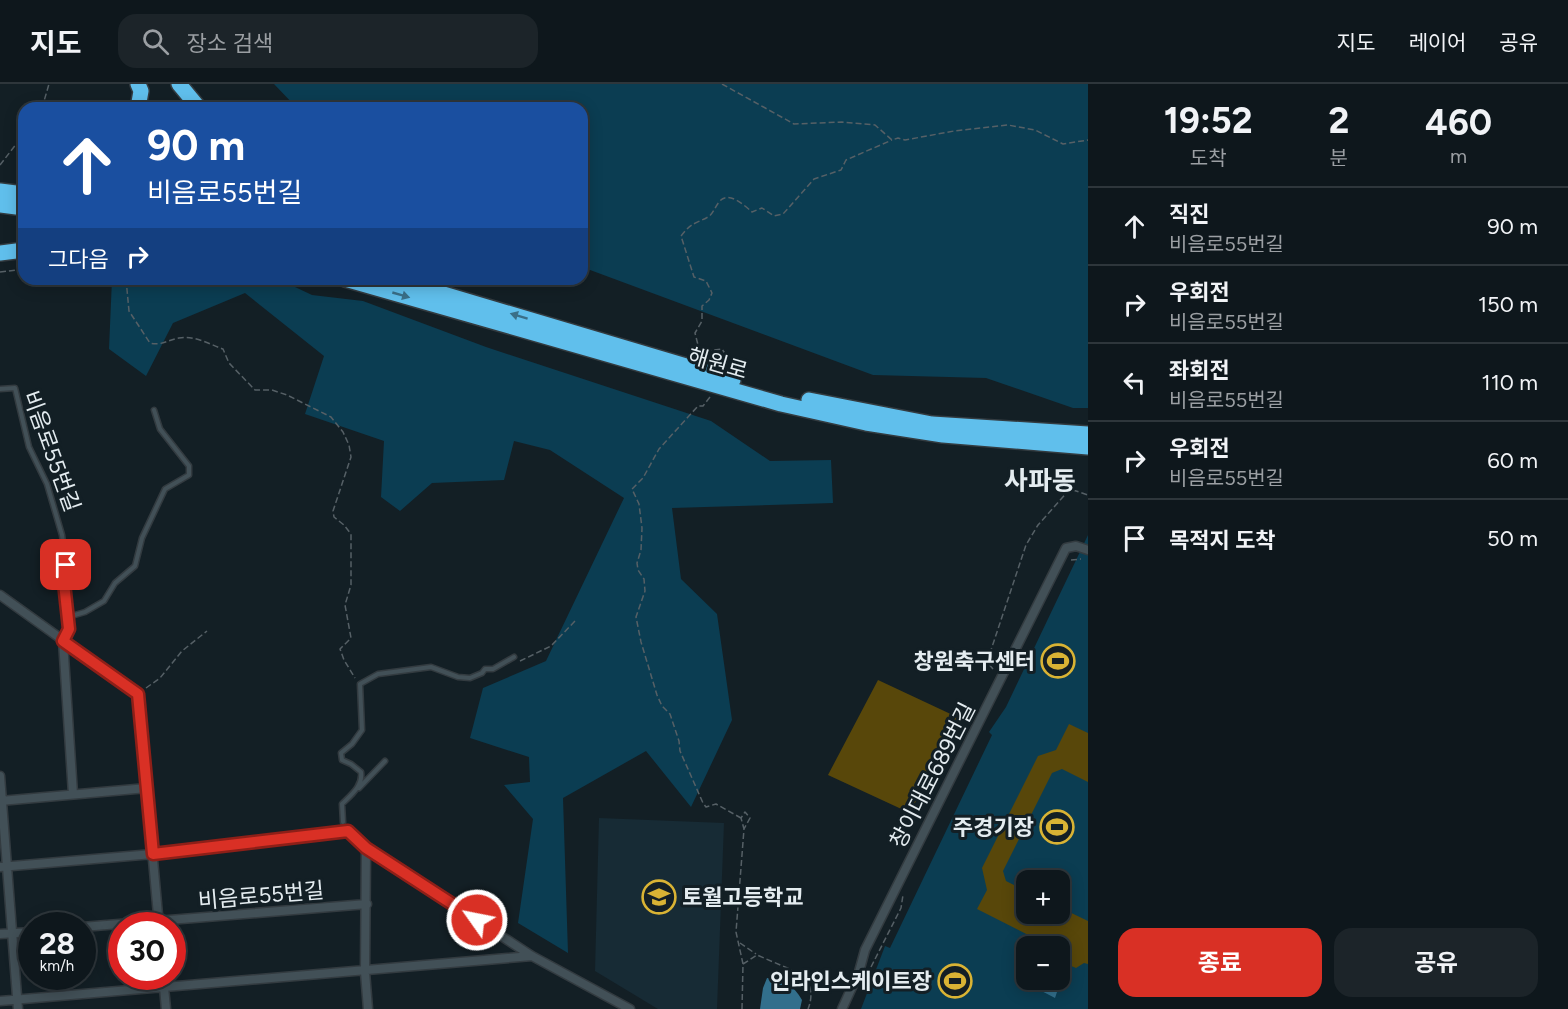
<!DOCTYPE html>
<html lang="ko">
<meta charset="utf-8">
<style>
:root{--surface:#0e171c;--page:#1c2429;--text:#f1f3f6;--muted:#9b9fa3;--line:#2e363b;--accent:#d93025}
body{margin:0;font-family:Figtree,"Noto Sans KR",sans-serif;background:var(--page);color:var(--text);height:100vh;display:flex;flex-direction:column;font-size:22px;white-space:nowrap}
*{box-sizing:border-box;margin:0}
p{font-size:20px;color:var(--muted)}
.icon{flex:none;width:33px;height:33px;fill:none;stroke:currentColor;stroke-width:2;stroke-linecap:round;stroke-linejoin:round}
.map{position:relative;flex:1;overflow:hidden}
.drawer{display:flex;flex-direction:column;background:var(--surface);width:480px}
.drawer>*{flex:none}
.banner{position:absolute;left:18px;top:18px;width:570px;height:183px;border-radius:18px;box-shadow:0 3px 15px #0003,0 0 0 2px var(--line);background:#1a4fa0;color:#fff;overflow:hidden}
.buttons{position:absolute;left:1016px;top:786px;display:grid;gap:12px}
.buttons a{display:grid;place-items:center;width:54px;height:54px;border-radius:12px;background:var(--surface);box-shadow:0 3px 15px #0003,0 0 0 2px var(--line);font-size:30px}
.speed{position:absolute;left:18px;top:828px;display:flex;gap:12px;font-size:30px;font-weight:700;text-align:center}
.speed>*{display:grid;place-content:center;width:78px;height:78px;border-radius:50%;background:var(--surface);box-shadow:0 3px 15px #0003,0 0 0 2px var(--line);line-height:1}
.speed small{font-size:15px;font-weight:400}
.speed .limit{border:9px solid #d22;background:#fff;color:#111}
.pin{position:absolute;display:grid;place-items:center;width:51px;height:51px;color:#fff;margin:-26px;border-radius:12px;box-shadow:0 3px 9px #0006}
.me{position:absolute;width:66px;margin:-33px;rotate:303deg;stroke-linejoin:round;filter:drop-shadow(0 0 4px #0008)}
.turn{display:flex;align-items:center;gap:21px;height:126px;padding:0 30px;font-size:27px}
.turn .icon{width:78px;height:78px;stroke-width:2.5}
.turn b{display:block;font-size:42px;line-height:51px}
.then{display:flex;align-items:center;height:57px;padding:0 30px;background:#0003;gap:12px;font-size:22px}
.eta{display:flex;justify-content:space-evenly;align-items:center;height:102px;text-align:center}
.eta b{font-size:36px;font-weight:700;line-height:42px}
.action{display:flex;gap:12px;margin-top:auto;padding:12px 30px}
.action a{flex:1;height:69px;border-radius:18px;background:var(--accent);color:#fff;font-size:24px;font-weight:700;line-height:69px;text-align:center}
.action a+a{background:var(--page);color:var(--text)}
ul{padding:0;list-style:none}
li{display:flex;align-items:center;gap:18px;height:78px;padding:0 30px;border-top:2px solid var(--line)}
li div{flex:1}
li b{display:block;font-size:22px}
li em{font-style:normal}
header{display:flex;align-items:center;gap:36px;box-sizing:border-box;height:84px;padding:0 30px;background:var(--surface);border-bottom:2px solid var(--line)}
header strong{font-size:28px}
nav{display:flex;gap:33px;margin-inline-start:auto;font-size:21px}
.search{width:420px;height:54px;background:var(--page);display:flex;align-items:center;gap:15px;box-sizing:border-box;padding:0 21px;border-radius:18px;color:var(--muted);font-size:22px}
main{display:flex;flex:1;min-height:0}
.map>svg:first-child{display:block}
.built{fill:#172b35}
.green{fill:#0b3d52;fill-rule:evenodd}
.water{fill:#326f8c}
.building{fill:#58470a}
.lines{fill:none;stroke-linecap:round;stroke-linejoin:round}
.lane-casing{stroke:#333b40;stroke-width:7}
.street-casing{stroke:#333b40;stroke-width:11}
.highway-casing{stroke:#333b40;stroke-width:18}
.path{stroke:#566066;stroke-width:1.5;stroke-dasharray:6 3;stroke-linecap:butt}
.lane{stroke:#425057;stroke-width:4}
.street{stroke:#425057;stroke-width:8}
.highway{stroke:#60bfec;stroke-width:15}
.oneway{fill:#3a6f88}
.route-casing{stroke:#8d1f18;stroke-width:15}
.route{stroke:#d93025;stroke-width:10}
.labels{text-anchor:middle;stroke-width:6;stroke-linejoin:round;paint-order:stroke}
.street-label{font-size:22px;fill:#e4ecf0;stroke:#131f25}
.poi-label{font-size:22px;font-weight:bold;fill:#e4ecf0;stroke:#131f25;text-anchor:end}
.quarter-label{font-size:26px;font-weight:bold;fill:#e4ecf0;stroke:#131f25}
</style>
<header>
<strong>지도</strong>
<div class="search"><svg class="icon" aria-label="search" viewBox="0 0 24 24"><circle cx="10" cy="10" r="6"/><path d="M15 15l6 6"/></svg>장소 검색</div>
<nav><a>지도</a><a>레이어</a><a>공유</a></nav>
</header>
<main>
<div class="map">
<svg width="1088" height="925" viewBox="0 0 1088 925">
<rect width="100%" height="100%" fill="#131f25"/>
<!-- built -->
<path class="built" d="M599,734L724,739L717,925H658L595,887Z"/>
<!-- green -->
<path class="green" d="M274,0H1088V324H1073L986,294L873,291L582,183V24H297Z
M112,195H278L312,211L363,217L486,263L711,337L770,377L831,376L833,419L672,424L681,495L717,530L732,636L691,723L646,667L563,714L568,869L518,839L533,735L504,701L530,698L529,673L470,654L483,604L546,577L624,414L550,366L514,357L504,396L432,399L400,427L381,413L384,357L305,330L324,272L245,209L173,239L146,292L109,265Z
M1088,451V925H861L885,862L890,864L992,651L989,648L1006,623ZM1026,796H1059V830H1026ZM1026,862H1059V896H1026Z"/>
<!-- water -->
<path class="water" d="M767,894C784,895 794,902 802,916L800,925H760L763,904Z
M1035,896L1058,905L1055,914L1032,902Z"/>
<!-- building -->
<path class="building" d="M878,596L957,633L910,729L828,691Z
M1069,640L1088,649V698L1062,685L1052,689L1003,787L1006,797L1026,807V830H1059V823L1088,837V880L1084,879L1076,884L1059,877V862H1039L1038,856L977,825L987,806L982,784L1038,672L1056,666Z"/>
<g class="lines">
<defs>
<path id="lane" d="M0,305L15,304L29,363L47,400L62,451L66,481L64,499L69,545L63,557
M68,533L85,528L104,517L115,499L135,482L142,454L165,405L189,391V382L160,345L154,326
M359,704L385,677
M343,738L342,720C351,711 363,702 361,688L351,680L342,676L341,669L352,660L362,646L360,600L378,590L431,583L458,593L470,594L482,589L485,585H493L514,573"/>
<path id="street" d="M0,511L138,610L159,842
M63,557L73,710
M0,692L18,925
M0,717L147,704
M366,764L365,888L368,925
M0,783L153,770L348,748L366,764L532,872L630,925
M82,843L367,820
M0,850L32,848
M163,892L166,925
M0,917L532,872
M842,925L859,888L865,866L1066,464L1076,462L1088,466"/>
<path id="highway" d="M179,0L199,24
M138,24L141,7L138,0
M0,107L24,110
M0,121L24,124
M0,169L24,166
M345,195L781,320L866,339L943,351L1088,363
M393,195L733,296
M809,316L932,340L1088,350"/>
</defs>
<!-- lane casing -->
<use href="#lane" class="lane-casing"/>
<!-- street casing -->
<use href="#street" class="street-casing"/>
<!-- highway casing -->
<use href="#highway" class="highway-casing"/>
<!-- path -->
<path class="path" d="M722,0L794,40L842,38L875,41L892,56L898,54L905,56L954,47L1008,41L1035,46L1063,60L1088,56
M42,24L49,0
M0,81L24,50
M0,188L24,185
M126,195L129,227L150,259C161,262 168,256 179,254C194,251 209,260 223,265L229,279L255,306H272L287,311L331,333L343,348L349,361L351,373L333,427L334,433L344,441L351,450V501L345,521L351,554L340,565L344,576L355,594
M726,271L722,265L706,267L699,265L695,249L702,237V222L709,216L712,209L706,197L694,193L681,152C692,138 693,141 708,133C713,130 715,123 719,118C728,106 744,121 752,128L762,124L774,132L783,130L814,95L841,86L846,76L892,56
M710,313L703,322H698L659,365L643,394L632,405L639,420L642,444L641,466L637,479L638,486L644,495L645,507L636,533L641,558L657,611L662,622L670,630L679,657L680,667L703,719L706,723L716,720L741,734
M1071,476L1081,475
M520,577L551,562L576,536
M993,585L987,578L1026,461L1038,441L1070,405L1088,411
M146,604L160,594L182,567L207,547
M740,859L756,870
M743,880L736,848L744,745L741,734L745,728L750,734L744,745
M871,883L901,824L903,811
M742,925L743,880L757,871L806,892C811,904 813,913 808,925"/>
<!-- lane -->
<use href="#lane" class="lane"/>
<!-- street -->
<use href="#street" class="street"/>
<!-- highway -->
<use href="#highway" class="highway"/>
</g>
<!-- one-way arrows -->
<defs><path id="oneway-solid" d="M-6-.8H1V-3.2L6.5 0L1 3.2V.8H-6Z" transform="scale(1.5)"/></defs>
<g class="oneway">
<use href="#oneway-solid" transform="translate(401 211) rotate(16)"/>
<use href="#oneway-solid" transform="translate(519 232) rotate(-163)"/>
</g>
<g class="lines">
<defs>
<path id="route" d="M66,481L64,499L69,545L63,557L138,610L153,770L348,747L366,764L477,836"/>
</defs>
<!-- route casing -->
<use href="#route" class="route-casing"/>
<!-- route -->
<use href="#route" class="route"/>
</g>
<!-- icons -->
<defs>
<symbol id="stadium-ring" viewBox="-11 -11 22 22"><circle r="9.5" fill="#131f25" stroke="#d9b334" stroke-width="1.5"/><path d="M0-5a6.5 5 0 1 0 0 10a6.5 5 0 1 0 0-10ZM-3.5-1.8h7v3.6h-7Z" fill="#d9b334"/></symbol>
<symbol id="school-ring" viewBox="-11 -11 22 22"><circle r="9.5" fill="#131f25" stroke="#d9b334" stroke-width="1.5"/><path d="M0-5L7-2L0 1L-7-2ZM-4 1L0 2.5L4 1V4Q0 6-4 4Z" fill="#d9b334"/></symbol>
</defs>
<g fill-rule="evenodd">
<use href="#stadium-ring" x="1039" y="558" width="38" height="38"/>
<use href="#stadium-ring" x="1038" y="724" width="38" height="38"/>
<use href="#school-ring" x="640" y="794" width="38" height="38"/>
<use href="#stadium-ring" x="936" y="878" width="38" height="38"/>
</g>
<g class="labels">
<!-- street labels -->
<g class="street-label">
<text transform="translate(718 279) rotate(16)" y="8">해원로</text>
<text transform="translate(52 367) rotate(70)" y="8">비음로55번길</text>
<text transform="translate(932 691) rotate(-63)" y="8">창이대로689번길</text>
<text transform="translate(261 811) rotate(-5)" y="8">비음로55번길</text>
</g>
<!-- poi labels -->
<g class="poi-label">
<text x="1035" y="585">창원축구센터</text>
<text x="1034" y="751">주경기장</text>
<text x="682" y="821" text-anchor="start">토월고등학교</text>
<text x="932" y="905">인라인스케이트장</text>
</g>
<!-- quarter labels -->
<g class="quarter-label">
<text x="1040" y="406">사파동</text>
</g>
</g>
</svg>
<div class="buttons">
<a>+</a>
<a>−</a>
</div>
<div class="speed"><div>28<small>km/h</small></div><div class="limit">30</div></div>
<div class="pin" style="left:66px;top:481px;background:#d93025"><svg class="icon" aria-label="arrive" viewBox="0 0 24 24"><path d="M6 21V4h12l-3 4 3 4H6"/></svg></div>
<svg class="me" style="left:477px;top:836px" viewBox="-20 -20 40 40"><circle r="17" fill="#d93025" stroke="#fff" stroke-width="3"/><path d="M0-11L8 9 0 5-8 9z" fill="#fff"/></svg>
<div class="banner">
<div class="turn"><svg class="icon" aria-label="ahead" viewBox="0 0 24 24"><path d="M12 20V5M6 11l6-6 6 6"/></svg><div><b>90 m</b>비음로55번길</div></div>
<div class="then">그다음<svg class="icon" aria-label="right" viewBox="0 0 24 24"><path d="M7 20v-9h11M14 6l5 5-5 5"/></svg></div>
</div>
</div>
<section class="drawer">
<div class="eta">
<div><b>19:52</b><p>도착</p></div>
<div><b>2</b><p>분</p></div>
<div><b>460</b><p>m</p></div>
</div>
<ul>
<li><svg class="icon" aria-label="ahead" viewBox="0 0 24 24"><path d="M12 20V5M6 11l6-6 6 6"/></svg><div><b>직진</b><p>비음로55번길</p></div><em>90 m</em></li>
<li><svg class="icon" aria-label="right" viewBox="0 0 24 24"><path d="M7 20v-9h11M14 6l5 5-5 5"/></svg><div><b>우회전</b><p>비음로55번길</p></div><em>150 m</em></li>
<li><svg class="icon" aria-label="left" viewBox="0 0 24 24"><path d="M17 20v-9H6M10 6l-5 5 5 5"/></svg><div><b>좌회전</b><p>비음로55번길</p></div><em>110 m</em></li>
<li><svg class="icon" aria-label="right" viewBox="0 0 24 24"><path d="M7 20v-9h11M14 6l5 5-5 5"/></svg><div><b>우회전</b><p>비음로55번길</p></div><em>60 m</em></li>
<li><svg class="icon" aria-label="arrive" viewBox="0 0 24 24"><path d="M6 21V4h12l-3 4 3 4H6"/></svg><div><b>목적지 도착</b></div><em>50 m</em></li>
</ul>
<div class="action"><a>종료</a><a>공유</a></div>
</section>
</main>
